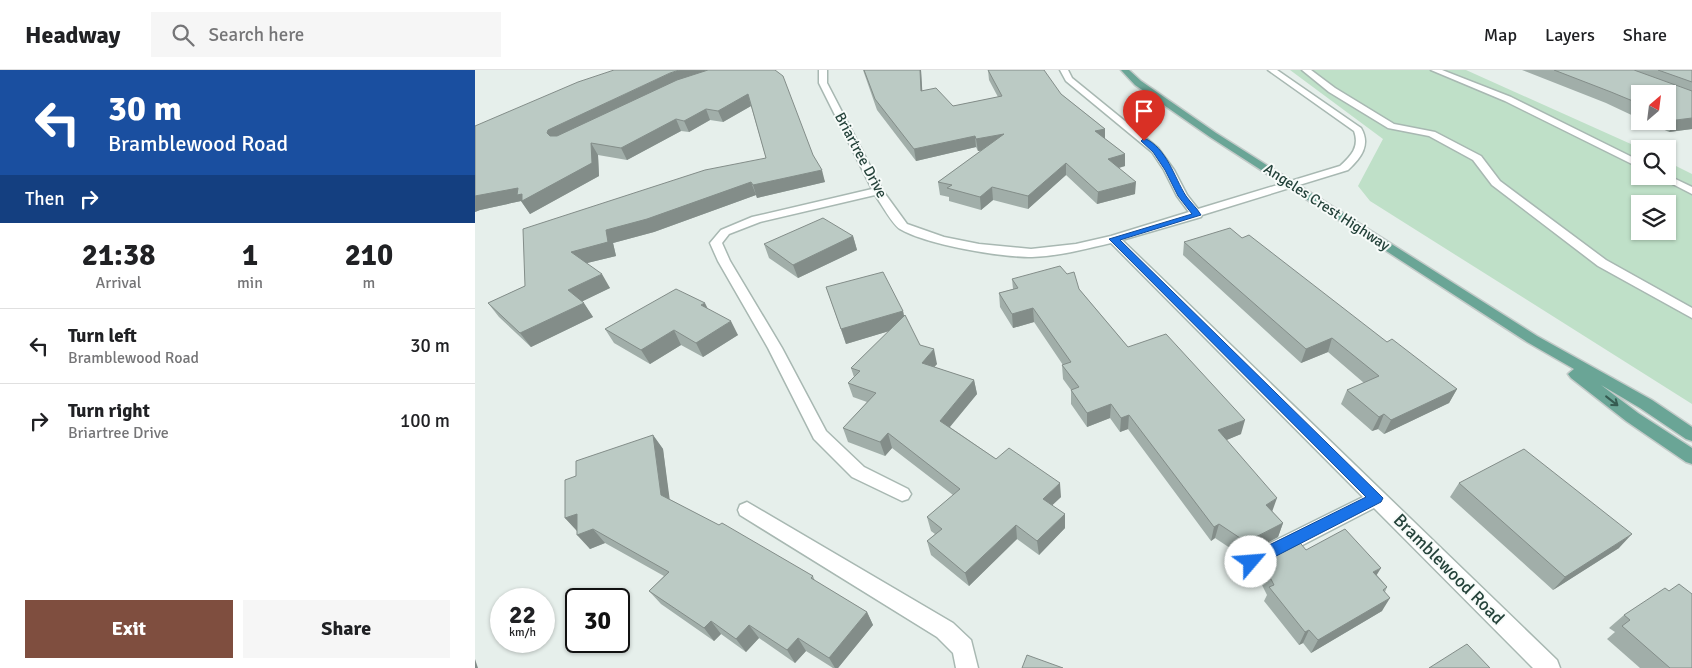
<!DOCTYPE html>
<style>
:root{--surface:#fff;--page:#f6f6f6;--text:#202124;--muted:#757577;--line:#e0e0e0;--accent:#7f4e3f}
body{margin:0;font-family:Signika,sans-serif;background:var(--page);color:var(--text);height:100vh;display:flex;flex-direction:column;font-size:19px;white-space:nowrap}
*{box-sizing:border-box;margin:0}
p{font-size:16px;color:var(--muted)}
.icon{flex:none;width:28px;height:28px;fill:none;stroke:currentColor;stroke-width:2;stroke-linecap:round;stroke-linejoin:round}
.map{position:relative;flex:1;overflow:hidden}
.drawer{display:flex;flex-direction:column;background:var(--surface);width:475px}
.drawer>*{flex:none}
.banner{background:#1a4fa0;color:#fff;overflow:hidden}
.needle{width:32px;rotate:28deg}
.buttons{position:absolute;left:1156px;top:15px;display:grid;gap:10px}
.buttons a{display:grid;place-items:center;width:45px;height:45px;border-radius:0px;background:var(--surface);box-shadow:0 1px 4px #0004;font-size:25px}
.speed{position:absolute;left:15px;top:518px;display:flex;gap:10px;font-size:25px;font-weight:700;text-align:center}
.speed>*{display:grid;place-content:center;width:65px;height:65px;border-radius:50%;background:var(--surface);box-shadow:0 1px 4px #0004;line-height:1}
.speed small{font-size:12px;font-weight:400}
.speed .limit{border:2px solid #111;border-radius:8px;background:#fff;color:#111}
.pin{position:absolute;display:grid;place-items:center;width:42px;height:42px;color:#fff;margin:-51px -21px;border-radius:50% 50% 50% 0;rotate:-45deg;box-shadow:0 0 5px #0007}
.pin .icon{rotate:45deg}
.me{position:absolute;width:55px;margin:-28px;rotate:63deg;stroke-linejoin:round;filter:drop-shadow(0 0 4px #0008)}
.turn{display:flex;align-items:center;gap:18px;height:105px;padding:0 25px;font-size:22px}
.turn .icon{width:65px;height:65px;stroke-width:2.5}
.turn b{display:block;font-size:35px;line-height:42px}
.then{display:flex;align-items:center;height:48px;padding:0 25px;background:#0003;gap:10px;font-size:19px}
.eta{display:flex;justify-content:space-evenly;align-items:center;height:85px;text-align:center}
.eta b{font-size:30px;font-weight:700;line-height:35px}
.button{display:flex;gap:10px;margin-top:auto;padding:10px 25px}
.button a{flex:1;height:58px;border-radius:0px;background:var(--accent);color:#fff;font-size:20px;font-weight:700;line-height:58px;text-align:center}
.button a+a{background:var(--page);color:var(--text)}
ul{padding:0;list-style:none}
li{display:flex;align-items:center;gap:15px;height:75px;padding:0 25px;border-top:1px solid var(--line)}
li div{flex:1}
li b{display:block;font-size:19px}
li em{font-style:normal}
header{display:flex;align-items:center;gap:30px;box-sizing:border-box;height:70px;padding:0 25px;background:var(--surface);border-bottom:1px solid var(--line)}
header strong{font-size:24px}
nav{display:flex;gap:28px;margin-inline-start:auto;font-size:18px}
.search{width:350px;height:45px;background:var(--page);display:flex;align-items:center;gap:12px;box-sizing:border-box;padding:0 18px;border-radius:0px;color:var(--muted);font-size:19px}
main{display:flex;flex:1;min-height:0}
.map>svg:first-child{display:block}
.green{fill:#bfe0c8;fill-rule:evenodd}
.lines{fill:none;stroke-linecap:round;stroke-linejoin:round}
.service-casing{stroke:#a8b8b2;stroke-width:3}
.minor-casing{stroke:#a8b8b2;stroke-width:3}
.primary-casing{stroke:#c2cac8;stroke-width:3}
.service{fill:#fff;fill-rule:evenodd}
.minor{fill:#fff;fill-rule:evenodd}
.primary{fill:#6aa596;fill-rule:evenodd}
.wall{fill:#a1aea9}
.shaded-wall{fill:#838d89}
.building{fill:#bbcac4;stroke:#838d89}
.oneway{stroke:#365b51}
.route{fill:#1a73e8;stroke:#114b97}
.labels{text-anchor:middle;stroke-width:4;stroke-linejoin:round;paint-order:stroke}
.far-street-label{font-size:15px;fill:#24423a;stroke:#f7fbf9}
.street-label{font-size:18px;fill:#24423a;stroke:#f7fbf9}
</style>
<header>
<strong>Headway</strong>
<div class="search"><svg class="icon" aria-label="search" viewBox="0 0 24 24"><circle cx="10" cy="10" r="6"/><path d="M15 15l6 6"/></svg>Search here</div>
<nav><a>Map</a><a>Layers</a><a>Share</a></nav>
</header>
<main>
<section class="drawer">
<div class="banner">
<div class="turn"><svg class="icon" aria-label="left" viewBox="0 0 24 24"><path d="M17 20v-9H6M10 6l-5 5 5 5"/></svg><div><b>30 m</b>Bramblewood Road</div></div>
<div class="then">Then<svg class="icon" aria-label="right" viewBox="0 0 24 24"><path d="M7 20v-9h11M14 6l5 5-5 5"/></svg></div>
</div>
<div class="eta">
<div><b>21:38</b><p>Arrival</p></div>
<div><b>1</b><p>min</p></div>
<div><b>210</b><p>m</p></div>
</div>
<ul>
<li><svg class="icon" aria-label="left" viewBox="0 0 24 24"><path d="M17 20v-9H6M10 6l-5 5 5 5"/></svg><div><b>Turn left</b><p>Bramblewood Road</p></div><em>30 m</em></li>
<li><svg class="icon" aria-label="right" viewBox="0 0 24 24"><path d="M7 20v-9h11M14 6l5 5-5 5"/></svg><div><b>Turn right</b><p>Briartree Drive</p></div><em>100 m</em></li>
</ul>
<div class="button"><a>Exit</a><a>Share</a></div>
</section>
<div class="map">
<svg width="1217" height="598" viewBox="0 0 1217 598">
<rect width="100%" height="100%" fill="#e6efeb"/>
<!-- green -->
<path class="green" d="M815,0H991L1167,79H1165V106H1192L1193,92L1217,104V334L895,131L883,116L908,69ZM1165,134H1192V161H1165Z"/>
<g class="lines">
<defs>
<path id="service" d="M827,0H836L860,18L919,54L960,62L1006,86L1025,111L1131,190L1217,238V248L1123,196L1017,115L998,90L954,66L913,58L854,22Z
M956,0H967L1036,27L1165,91V98L1030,31Z
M1192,105L1217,117V124L1182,106H1192Z"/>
<path id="minor" d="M344,0H352V13L408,121L432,154L469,167L504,174L556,179L601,174L636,166L714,142L702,126L689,100L677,82L591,11L585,0H593L597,8L683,78L699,100L712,125L723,139L865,96C876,86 885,77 879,61L793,0H802L886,58C896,75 886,88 873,100L727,145L726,147L647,170L1082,590L1085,598H1058L899,438L783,498L776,501L769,498L766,492L769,486L888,427L636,173C610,179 584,186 557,187C525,187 452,175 425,159C417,154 406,133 400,125L285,152L254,164L247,173L255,191L307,278L351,361L389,397L433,419L436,424L433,429L427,431L377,407L339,369L293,278L243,191L235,173L246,160L277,147L397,119L344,13Z
M272,432L478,553L496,570L503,598H481L478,583L462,567L265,445L263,440L265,435Z"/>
<path id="primary" d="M646,0H654L666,11L741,63L1062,266L1177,330L1217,357V371L1211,369L1165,338L1126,315L1163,343L1217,378V394L1211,392L1151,351L1096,308L1093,304L1099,299L1052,272L735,67L660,15Z"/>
</defs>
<!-- service casing -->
<use href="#service" class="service-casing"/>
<!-- minor casing -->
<use href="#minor" class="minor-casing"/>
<!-- primary casing -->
<use href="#primary" class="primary-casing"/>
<!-- service -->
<use href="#service" class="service"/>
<!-- minor -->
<use href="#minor" class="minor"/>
<!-- primary -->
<use href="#primary" class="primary"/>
</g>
<!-- wall -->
<path class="wall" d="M300,0L350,112L282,128L281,125L179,162L138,173L141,186L112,193L135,218L107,231L118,247L56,277L24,247L13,233L50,216L291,88L276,36L248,52L235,50L214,62L206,61L152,90L123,85L124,106L55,144L46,131L5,140L0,142V56Z
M388,0H446L447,21L478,36L523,27L514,10L513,0L586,24L630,59V69L650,84V96L644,98L660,124L622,134L591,105L553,139L518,130L506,140L474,131V127L465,125L463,112L506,81H503L501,77L441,91L402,40Z
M1047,0H1217V59L1194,62L1170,51H1192V24H1165V49L1131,33Z
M378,166L382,180L323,208L294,188L289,174Z
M767,168L912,272L982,319L974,333L909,364L903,359L897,361L866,334L872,320L889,313L853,282L826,293L708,185L709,172Z
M537,209L604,219L653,277L766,364L751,370L797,441L808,453L803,467L767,486L740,468L736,471L653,359L645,362L635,348L612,357L596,334V320L588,309L587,295H588L559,252L538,258L525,237L524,223L538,219Z
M351,217L428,241L429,246L445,275L462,294L459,297L499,310L502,324L475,357L521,389L586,427L577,435L590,458L564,485L542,469L494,516L456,485L452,471L460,464L456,461L452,447L478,425L417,378L410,386L373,372L368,358L392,332L378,327L373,313L379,307L376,298L414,261L371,274Z
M233,239L263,265L228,287L206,275L175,294L139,273L130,259Z
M178,365L188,379L194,429L338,506L340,511L392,542L398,555L363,598H358L331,581L320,593L284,568L271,582L246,564L239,571L186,534L174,521L189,506L130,473L115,479L102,461L90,448L101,406Z
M984,413L1144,478L1078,520L975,427Z
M831,480L902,505L912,517L910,522L907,541L836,583L828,573L824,575L789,531L792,525L780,501L785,488Z
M1194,521L1217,598H1165L1132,569L1140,562L1134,558L1149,545Z"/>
<!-- shaded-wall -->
<path class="shaded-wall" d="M204,0H245L79,72L72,63L73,60L195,3Z
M445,0H446L448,32L446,21Z
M273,24L276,36L248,52L243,41Z
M231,39L235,50L214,62L209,51Z
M1217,48V59L1194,62L1201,50Z
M201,49L206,61L152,90L146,78Z
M630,59V71L620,61Z
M529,64L530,76L503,81L501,69Z
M500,66L501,77L441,91L439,79Z
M116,73L123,85L124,106L55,144L46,131L5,140L0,142V126Z
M650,84V96L632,101L633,89Z
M591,93V105L553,139V126Z
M347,100L350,112L282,128L278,115Z
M276,112L281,125L179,162L138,173L141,186L104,195L96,182L131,160Z
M661,112L660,124L622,134L623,122Z
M517,117L518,130L506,140L505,127Z
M378,166L382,180L323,208L318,195Z
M127,204L135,218L102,234L93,220Z
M109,233L118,247L56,277L45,263Z
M230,233L237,247L226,235Z
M558,238L559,252L538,258L537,244Z
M428,241L431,256L371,274L366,259Z
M256,251L263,265L228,287L221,273Z
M199,260L206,275L175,294L166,280Z
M857,268L853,282L826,293L831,279Z
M459,279L462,294L450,307L447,293Z
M499,310L502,324L468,365L465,351Z
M982,319L974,333L909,364L916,350Z
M636,334L635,348L612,357V343Z
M909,344L903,359L897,361L904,347Z
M654,345L653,359L645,362L646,348Z
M770,350L766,364L740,375L743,360Z
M413,363L417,378L410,386L405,372Z
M178,365L188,379L196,439L186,425Z
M585,413L586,427L569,443L568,429Z
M802,428L797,442L791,435Z
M102,444L103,462L90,448Z
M590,444V458L564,485L562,471Z
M808,453L803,467L767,486L771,472Z
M744,454L740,468L736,471L739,457Z
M541,455L542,469L494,516L490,503Z
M118,459L130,473L115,479L102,465Z
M1157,464L1144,478L1078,520L1090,507Z
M906,498L898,511V502Z
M915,528L907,541L836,583L843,570Z
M392,542L398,555L363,598H360L354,588Z
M236,551L246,564L239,571L229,558Z
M274,555L284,568L271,582L261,569Z
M834,560L828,573L824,575L830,562Z
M323,568L331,581L320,593L312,580Z
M0,589L3,598H0Z"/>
<!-- building -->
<path class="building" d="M139,0H204L195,3L73,60L72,63L75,66H82L202,10L233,0H300L308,6L338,85L347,100L278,115L276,112L172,149L131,160L133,172L96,182L127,204L93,220L109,233L45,263L13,233L50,216L48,159L230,100L291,88L273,24L243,41L231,39L209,51L201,49L146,78L116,73L117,93L47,131V124L42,125L43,118L0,126V56L103,12Z
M389,0H445L446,21L461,18L478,36L527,26L513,0H569L586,24L630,59L620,61L650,84L633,89L661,112L623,122L591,93L553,126L517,117L505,127L472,118L477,115L463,112L529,64L501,69L500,66L439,79L400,29Z
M1079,0H1159L1217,21V48L1201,50L1192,47V24H1165V34L1136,22Z
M1183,0H1217V12Z
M348,148L378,166L318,195L289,174Z
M755,158L767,168L774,165L912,272L917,269L982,319L916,350L909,344L904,347L872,320L904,306L857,268L831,279L709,172Z
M585,196L592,204L599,202L604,219L653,277L691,264L770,350L743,360L802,428L791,435L808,453L771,472L744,454L739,457L654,345L646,348L636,334L612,343L596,320L604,317L587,295L596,292L558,238L537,244L524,223L543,218L537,209Z
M408,202L428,241L366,259L351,217Z
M201,219L230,233L226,235L256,251L221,273L199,260L166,280L130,259Z
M430,245L445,275L459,279L447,293L499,310L465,351L521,389L534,378L585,413L568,429L590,444L562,471L541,455L490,503L452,471L467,459L452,447L485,419L413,363L405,372L368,358L401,323L373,313L385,301L376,298Z
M178,365L186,425L244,455L247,453L338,506L336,508L392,542L354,588L323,568L312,580L274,555L261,569L236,551L229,558L174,521L194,502L118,459L102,465V444L90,448V410L101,406V391Z
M1049,379L1157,464L1090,507L984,413Z
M870,459L906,498L898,502L912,517L908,520L915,528L843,570L834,560L830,562L794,517L799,515L785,488L822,469L831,480Z
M1204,514L1217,524V598H1195L1147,556L1155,550L1149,545L1190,518L1194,521Z
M992,574L1015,598H954Z
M552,585L588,598H547Z"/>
<!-- one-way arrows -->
<defs><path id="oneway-shaft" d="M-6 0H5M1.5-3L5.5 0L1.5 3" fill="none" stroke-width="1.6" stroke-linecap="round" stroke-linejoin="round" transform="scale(1.25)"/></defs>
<use class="oneway" href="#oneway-shaft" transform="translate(1137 331) rotate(38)"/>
<!-- route -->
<path class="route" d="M669,68C692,78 699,107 711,126C716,133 722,138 726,145L645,170L908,428L906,432L776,499L770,497L768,492L770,487L891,427L634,169L717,144L703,126L690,100L678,82L666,71Z"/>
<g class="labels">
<!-- far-street labels -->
<g class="far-street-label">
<text transform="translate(386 85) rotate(62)" y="5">Briartree Drive</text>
<text transform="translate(852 137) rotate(33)" y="5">Angeles Crest Highway</text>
</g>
<!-- street labels -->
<g class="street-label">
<text transform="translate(974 499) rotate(45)" y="6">Bramblewood Road</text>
</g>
</g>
</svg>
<div class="buttons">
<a><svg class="needle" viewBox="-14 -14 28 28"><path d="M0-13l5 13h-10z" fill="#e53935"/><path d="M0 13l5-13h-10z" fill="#757577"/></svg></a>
<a><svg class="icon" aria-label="search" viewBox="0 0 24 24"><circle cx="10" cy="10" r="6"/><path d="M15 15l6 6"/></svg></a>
<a><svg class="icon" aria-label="layers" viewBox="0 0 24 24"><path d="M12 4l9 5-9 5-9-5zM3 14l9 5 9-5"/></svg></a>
</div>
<div class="speed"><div>22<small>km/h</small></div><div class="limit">30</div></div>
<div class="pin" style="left:669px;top:71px;background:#d93025"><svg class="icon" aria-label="arrive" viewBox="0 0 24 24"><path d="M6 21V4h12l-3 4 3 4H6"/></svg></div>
<svg class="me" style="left:776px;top:492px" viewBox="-20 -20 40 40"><circle r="19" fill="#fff"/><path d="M0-13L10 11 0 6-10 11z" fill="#1a73e8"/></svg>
</div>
</main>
